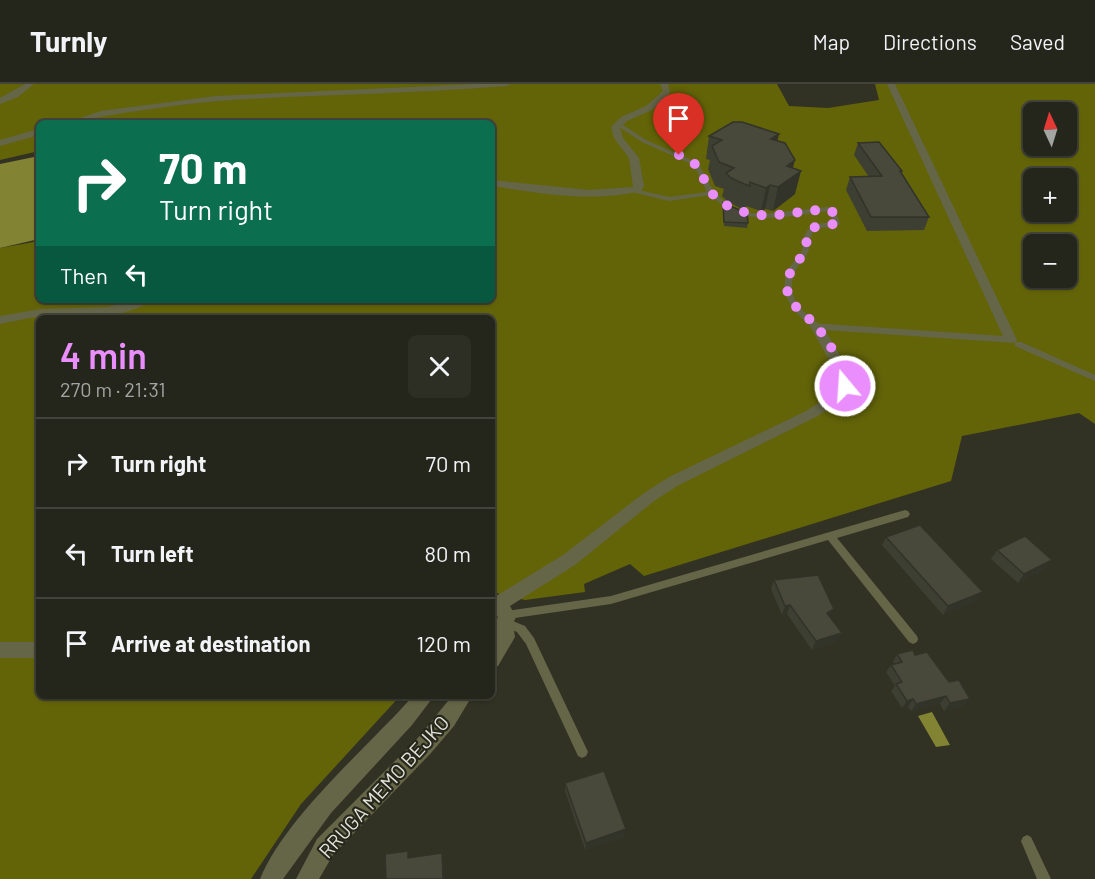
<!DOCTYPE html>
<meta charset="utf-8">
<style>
:root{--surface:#25261b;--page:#2d2e24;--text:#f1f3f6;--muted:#a3a5a3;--line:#42433a;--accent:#ea8dfd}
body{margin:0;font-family:Barlow,sans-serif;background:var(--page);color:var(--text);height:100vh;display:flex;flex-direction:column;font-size:22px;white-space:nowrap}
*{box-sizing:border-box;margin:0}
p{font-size:20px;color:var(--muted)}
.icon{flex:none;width:33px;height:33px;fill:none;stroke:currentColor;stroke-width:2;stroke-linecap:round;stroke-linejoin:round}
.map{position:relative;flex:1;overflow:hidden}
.side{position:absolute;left:36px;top:231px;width:459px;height:384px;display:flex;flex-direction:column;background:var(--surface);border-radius:9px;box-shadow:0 2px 4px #0004,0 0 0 2px var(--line)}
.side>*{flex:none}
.top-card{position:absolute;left:36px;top:36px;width:459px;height:183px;border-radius:9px;box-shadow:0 2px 4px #0004,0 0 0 2px var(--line);background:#0b6e4f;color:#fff;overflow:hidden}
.needle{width:39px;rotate:356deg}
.controls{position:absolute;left:1023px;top:18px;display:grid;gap:12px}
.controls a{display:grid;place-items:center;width:54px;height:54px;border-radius:9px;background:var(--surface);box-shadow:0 2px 4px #0004,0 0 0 2px var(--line);font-size:30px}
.pin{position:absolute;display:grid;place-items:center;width:51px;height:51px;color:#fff;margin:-62px -26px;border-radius:50% 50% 50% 0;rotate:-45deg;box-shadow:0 0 6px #0007}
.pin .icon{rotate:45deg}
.me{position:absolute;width:66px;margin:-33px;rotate:342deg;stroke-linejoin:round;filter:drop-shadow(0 0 4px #0008)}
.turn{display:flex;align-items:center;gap:21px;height:126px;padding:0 24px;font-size:27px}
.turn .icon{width:78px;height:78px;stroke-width:2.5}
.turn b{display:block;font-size:42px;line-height:51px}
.then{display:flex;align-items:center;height:57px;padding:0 24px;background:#0003;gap:12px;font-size:22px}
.round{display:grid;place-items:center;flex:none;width:63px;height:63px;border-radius:9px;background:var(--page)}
.summary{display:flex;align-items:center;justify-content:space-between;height:102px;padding:0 24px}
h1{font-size:36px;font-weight:600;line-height:45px;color:var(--accent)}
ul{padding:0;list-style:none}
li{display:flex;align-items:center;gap:18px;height:90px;padding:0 24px;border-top:2px solid var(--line)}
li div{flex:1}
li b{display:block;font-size:22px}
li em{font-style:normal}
header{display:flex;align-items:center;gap:36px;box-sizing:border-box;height:84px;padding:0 30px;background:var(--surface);border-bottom:2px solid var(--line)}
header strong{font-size:28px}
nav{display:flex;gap:33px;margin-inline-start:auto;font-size:21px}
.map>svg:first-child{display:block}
.forest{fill:#636408;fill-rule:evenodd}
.water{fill:#828333}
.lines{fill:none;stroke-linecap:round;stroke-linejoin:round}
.lane{fill:#656647;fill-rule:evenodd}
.street{fill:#656647;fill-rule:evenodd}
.wall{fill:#3e3f33}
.shaded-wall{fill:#323329}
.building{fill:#48493b;stroke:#323329;stroke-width:1.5}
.route{stroke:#ea8dfd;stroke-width:10;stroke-dasharray:0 18}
.labels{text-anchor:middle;stroke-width:4.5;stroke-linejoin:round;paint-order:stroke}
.near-street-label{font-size:20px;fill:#e2e3da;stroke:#27281b}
</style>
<header>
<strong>Turnly</strong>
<nav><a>Map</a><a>Directions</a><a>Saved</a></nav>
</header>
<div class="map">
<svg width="1095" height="795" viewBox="0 0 1095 795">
<rect width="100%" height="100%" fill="#313224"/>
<!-- forest -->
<path class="forest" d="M0,0H777L789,22L828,24L879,16L875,0H1095V340L1079,329L962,352L951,397L644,492L630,480L584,500L585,508L525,516L492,508V234H39V612H400L301,720L251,795H0V164L39,157V216H492V39H39V67L0,76ZM1034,28H1066V62H1034ZM1034,94H1066V128H1034ZM1034,160H1066V194H1034Z"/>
<!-- water -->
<path class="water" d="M39,72V155L0,164V80Z
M932,628L950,661L936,663L918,632Z"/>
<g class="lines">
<!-- lane -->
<path class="lane" d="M616,39H620L646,56L698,79L714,108L726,119L739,126L750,129L762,130L828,123L836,128L840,140C832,145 821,141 813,148C809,155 811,163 807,170C803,176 799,180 796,186C784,211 800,226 819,240V244H813C794,228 776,210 789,184C792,179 798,174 801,169C803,165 803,160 804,155C806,140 821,139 833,138L831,130L827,127C797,131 761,140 733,127C724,123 717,117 710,111L669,117L632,108L631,107L634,105L669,113L707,108L694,81L642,58L616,41Z
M1015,258H1021L1095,291V297L1015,262Z
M905,426L908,427L910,430L908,433L837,454L917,552L918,555L917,558L913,560L909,558L828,456L611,520L508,535L525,542L534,554L588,668L586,672L582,674L578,672L526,560L517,548L502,542L501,539L502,536L505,535L502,531L503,528L507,527L611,512Z
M1027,751L1031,753L1051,795H1037L1021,757L1023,753Z"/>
<!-- street -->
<path class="street" d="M25,0H34L18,13L0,20V14Z
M476,0H511L507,2C411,10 315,10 219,17C181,20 142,26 105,32C91,34 79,39 65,39L101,27L216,12Z
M660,0H668L670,9L652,26L627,37L620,44L623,54L639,74L644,102L641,107C593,119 540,109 492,102V96L589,106L633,103L629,74L614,54L611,43L621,33L646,22L663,7Z
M887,0H895L1017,256L1015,259L825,246L852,292L848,312L816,333L679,401L654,417L575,481L510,522L516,533L513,540L515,553L498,582L492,584L494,557L492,558V542L498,533L492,526V511L496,512L563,471L644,409L669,393L806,327L837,307L838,292L810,242L812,239L1003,252Z
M39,45V51L0,62V56Z
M134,216H150C129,237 74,230 46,232C30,233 15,237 0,240V232L41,225L108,223Z
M0,558H39V574H0Z
M413,612H434L412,641L331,729L283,795H260C286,732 367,664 413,612Z
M452,612H472L454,642L431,669L333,771L319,795H296L317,755L417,655Z"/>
</g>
<!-- wall -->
<path class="wall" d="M709,52L778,57L793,84L795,110L773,127L765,125L761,127L746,122V126L740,124L727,117L722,112L724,105L715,102L708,85L710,76L706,75Z
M858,59L902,87L901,90L929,133L924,146L867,147L846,106L850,93H869L854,71Z
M723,119L748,139L747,144L724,142L723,124Z
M886,453L977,517L943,531L882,461Z
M997,466L1045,485L1018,499L991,475Z
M774,496L830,533L837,558L812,566L787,530L782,531L771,505Z
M897,570L915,571L970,615L965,622L944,627L940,620L911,627L908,623L902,624L891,607L895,602L886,588L891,581L894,580L893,578Z
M565,699L625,753L585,766L565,707Z"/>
<!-- shaded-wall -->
<path class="shaded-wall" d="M779,50L774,72L771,55Z
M795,76L790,94L801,87L795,110L773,127L778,103L787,82Z
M770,101L765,125L761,127L766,104Z
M1052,476L1045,485L1018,499L1024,490Z
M983,508L977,517L943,531L948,522Z
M790,521L787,530L782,531L785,522Z
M834,525L830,534L827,529Z
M842,549L837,558L812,566L816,557Z
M946,612L940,620L911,627L916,620Z
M913,615L908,623L902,624L907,617Z
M970,615L965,622L944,627L950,619Z
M626,745L625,753L585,766L586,759Z
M442,769L444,779L445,795H443Z"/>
<!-- building -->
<path class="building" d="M733,38H742L779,50L771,55L785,59L795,76L787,82L801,87L778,103L770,101L766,104L750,98V102L744,100L731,94L726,89L734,84L719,78L712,62L722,56L709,52Z
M879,58L902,87H900L929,133H871L850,93L882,92L858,59Z
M723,119L747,129L748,139L724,138Z
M920,441L983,508L948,522L886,453Z
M1025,452L1052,476L1024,490L997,466Z
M818,491L834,525L827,529L842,549L816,557L790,521L785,522L774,496Z
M913,566L915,571L927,568L949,598L959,596L970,615L950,619L946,612L916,620L913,615L907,617L896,600L902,598L891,581L902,578L897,570Z
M604,687L626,745L586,759L565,699Z
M408,767V774L442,769L443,795H386L385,770Z"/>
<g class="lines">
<!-- route -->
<path class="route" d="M679,71C706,83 697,87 711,108C717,116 724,121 733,124C766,138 786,128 820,126L828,125L834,129L837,140C827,141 814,139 808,150C806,155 807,163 804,168C799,178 790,184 788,196C782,219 806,229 818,244C830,260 845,283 845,302"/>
</g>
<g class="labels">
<!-- near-street labels -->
<g class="near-street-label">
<text transform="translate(384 703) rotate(-48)" y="7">RRUGA MEMO BEJKO</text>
</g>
</g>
</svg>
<div class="controls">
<a><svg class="needle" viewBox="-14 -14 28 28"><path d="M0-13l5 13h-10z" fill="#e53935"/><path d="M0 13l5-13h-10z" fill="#a3a5a3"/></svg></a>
<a>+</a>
<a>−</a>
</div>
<div class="pin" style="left:679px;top:71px;background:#d93025"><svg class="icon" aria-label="arrive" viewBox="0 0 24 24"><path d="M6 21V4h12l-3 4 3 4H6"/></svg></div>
<svg class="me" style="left:845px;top:302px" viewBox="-20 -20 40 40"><circle r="17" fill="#ea8dfd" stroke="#fff" stroke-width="3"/><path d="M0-11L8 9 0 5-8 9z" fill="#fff"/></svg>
<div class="top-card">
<div class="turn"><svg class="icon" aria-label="right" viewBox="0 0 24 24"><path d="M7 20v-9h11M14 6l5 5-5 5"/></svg><div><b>70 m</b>Turn right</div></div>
<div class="then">Then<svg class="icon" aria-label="left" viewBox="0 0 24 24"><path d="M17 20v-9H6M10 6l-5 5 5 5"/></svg></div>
</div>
<section class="side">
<div class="summary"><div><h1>4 min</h1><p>270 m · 21:31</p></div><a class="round"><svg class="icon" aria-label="close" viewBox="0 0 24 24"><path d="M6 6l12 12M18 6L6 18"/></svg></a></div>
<ul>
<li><svg class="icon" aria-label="right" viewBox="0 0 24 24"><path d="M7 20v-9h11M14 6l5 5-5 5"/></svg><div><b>Turn right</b></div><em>70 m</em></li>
<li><svg class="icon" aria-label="left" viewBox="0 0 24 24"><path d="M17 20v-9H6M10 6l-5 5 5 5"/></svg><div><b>Turn left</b></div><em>80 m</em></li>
<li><svg class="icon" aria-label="arrive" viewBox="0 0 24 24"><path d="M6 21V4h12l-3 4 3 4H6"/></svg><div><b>Arrive at destination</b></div><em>120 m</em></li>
</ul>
</section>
</div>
